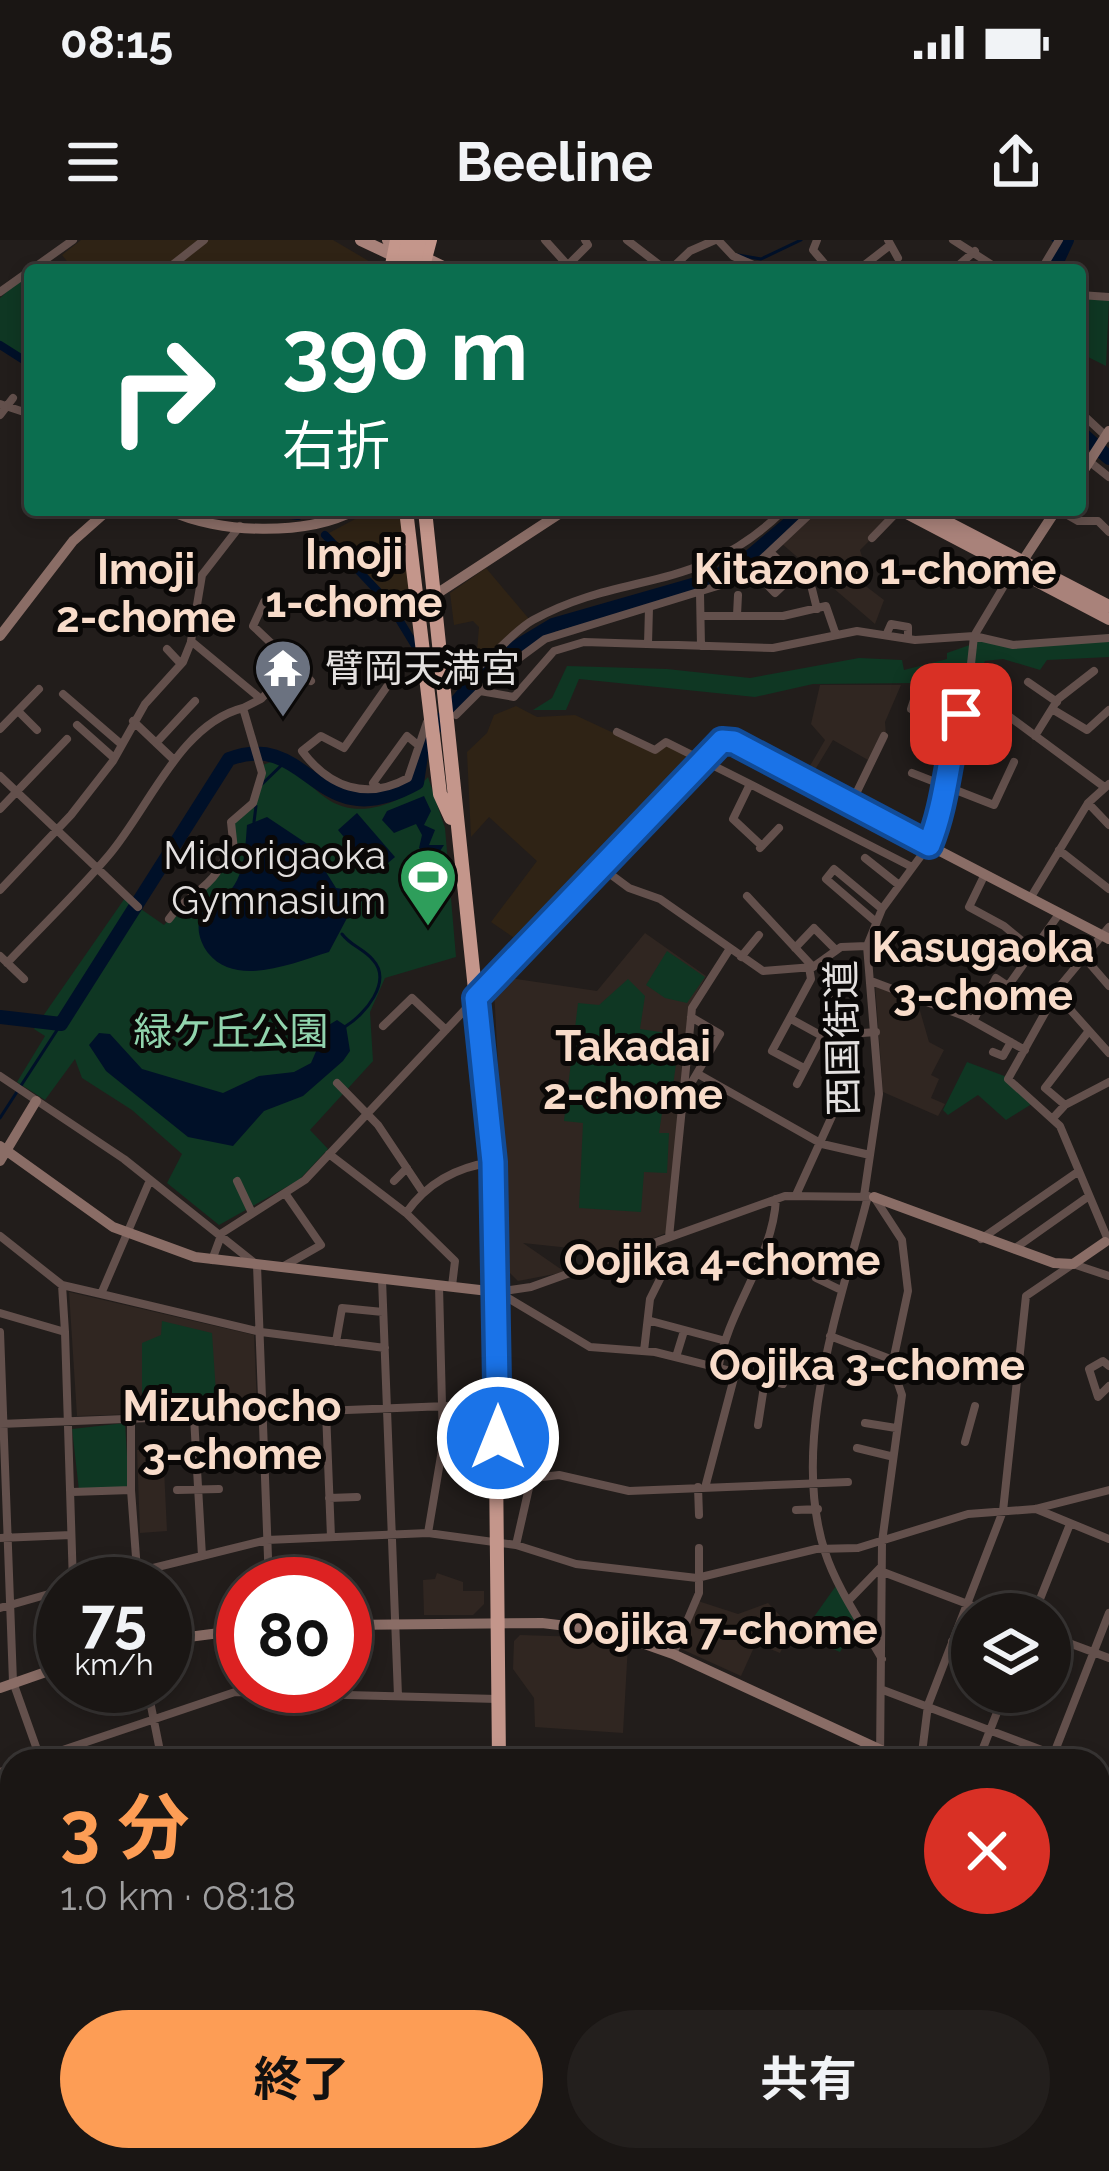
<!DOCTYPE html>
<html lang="ja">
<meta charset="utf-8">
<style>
:root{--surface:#1a1614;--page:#231f1d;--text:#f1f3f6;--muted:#9f9fa0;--line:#383534;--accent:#fd9d55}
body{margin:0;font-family:Raleway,"Noto Sans JP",sans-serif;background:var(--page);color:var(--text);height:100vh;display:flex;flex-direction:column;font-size:45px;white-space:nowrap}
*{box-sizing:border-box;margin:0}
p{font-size:39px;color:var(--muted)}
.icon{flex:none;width:66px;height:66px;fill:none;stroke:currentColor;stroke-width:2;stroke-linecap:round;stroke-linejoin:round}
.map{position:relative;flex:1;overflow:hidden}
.details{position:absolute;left:0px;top:1509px;width:1110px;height:423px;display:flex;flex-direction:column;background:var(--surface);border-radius:36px 36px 0 0;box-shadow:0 6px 18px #0003,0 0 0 3px var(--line)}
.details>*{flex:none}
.hud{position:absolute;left:24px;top:24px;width:1062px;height:252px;border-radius:12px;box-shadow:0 6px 18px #0003,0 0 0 3px var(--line);background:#0b6e4f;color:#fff;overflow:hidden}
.buttons{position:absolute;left:951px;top:1353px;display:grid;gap:24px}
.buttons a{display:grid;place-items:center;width:120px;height:120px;border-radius:50%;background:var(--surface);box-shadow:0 6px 18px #0003,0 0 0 3px var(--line);font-size:60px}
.speed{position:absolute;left:36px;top:1317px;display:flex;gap:24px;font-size:60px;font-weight:700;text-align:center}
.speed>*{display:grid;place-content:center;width:156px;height:156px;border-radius:50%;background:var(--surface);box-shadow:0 6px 18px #0003,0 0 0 3px var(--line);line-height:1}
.speed small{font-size:30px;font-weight:400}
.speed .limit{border:18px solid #d22;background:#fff;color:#111}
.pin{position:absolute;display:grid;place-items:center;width:102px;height:102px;color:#fff;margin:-51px;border-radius:24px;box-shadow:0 6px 18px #0006}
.me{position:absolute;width:132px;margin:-66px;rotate:0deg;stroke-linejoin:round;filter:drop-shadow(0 0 9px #0008)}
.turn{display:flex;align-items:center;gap:42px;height:252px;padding:0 60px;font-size:54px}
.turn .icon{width:156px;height:156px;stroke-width:2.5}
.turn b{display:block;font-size:84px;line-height:102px}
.round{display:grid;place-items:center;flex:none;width:126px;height:126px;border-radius:63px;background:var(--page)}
.overview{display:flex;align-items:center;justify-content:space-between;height:204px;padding:0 60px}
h1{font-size:72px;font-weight:700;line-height:90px;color:var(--accent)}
.cta{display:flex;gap:24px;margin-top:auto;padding:24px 60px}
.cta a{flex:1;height:138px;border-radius:72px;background:var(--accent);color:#111;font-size:48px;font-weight:700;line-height:138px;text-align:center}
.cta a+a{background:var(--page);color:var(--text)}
.status{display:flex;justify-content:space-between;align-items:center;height:84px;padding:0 60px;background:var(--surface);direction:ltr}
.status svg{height:33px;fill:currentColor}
header{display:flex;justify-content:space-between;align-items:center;height:156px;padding:0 60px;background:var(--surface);font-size:54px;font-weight:700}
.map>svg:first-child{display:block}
.built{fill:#302621}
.industrial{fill:#2f2315}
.green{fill:#0f3723}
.water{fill:#001028}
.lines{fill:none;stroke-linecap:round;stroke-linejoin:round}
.stream{stroke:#001028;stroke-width:3}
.canal{stroke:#001028;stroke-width:8}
.river{stroke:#001028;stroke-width:14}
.street{stroke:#63504c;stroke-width:8}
.secondary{stroke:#8a6d66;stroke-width:10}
.primary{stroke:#a9827a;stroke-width:12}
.highway{stroke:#c4968b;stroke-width:14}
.highway-bridge{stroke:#c4968b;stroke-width:14}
.route-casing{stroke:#114b97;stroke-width:30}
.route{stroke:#1a73e8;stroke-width:21}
.labels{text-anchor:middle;stroke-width:10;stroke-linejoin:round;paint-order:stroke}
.poi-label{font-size:39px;fill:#e3e0df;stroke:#0a0807;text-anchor:start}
.park-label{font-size:39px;fill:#91d4ad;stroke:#0a0807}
.street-label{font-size:39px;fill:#e3e0df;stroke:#0a0807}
.neighbourhood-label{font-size:42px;font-weight:bold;fill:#f8dcca;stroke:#0a0807}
</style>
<div class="status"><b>08:15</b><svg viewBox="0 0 49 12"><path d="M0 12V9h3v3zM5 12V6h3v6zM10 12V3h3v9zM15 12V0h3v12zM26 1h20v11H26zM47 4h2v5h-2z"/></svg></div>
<header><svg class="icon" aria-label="menu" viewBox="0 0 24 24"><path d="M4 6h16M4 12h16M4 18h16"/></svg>Beeline<svg class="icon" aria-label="share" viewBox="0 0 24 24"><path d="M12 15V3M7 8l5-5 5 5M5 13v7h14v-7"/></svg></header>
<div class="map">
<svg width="1109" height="1931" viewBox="0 0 1109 1931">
<rect width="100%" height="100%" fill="#221d1b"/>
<!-- built -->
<path class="built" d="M814,270H879L893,277L860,310L867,333L859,341L884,360L875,384L781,303Z
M820,445H901L885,482L886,495L868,520L833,500L810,538L804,536L825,500L811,484Z
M645,693L706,736L689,767L666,993L617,1013L523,1003L565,1032L518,1041L509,1032L494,749L503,737L597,751Z
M875,744L916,757L929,802L944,810L931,835L939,839L931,858L945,864L938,876L883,852Z
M69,1052L254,1095L257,1165L252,1170L77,1176Z
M163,1208L167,1291L140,1293L137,1210Z
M437,1333L463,1342V1351H484V1364L473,1375H424L423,1340L435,1339Z
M698,1361L738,1374L768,1363L792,1388L780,1413L756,1403L741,1436L677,1407Z
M520,1395L582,1397L628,1405L623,1493L535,1487L534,1458L513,1429L514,1401Z
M0,1845L12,1849V1920H170L176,1931H0Z"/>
<!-- industrial -->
<path class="industrial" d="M81,0H202L163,30H74L62,15Z
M208,0H333L384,30H169Z
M372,270H401L414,374L407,381L329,293Z
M486,328L529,379L476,424L479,387L473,381L454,385L450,353Z
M516,466L537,477L575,475L650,510L668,504L696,519L520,702L491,682L537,621L489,577L471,597L467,512L487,493L494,475Z"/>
<!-- green -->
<path class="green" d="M30,31V123L0,104V58Z
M1088,59L1109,60L1106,126L1080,113Z
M1109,394V417L1047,420L1040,430L1003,419L985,421L974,445L959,431L918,443L813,444L755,457L579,439L566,470H533L552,458L567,426L667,429L750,438L859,418L902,420L904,430L947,419V413L981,401L1028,404Z
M273,521C298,528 306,544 326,558C359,582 405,562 428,537L445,588L456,717L385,738L370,772L373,821L310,890L328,909L299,940L219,985L167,943L182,914L132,870L82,838L75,819L45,860L17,842L45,796L34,789L125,658L164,685L230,613L232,582L249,569L263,525Z
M667,711L705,737L687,763L665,758L646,745Z
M628,739L645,756L640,789L680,795L672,853H665L659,893H669L667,933L644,932L641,972L579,968L583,883L564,881L578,763L599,765Z
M967,822L1007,837L1035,862L1006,880L978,855L948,875L943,870Z
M162,1081L212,1093L217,1168H142V1103L161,1095Z
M125,1183L129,1248L79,1250L72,1189Z
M838,1343L857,1380L840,1412L801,1395Z"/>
<!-- water -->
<path class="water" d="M424,556L431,571L424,585L435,590L429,605H444L428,629L431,618L419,608L422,595L416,584L394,593L382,580L387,571Z
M357,573L395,617L375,634L338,590Z
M267,577L309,605L336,648L350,650L355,663L329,712C293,723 236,748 208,713C201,704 196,690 200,679C205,663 215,664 226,655C245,638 245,609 247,585Z
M337,780L346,786L350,811L343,821L303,856L264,871L233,906L188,897L106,831L89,805L99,793L110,794L142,829L223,853L259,836L294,832L311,823L327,786Z"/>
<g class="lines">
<!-- stream -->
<path class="stream" d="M1053,0L1054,1
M738,15L761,19L801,0
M260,546L287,520
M254,582L256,566
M342,694C351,706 364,709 373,720C393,742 364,775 346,786
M0,878L61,784
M0,1648L9,1661
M4,1673L12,1692
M1098,1732L1109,1738
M230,1920V1931
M668,1920L678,1931
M696,1931L700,1920"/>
<!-- canal -->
<path class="canal" d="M0,105L30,124
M246,270L298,276
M325,295L389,363L417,409
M461,441L475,450"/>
<!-- river -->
<path class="river" d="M1053,30L1067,0
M1080,192L1109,218
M0,777L61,784L229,519C311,488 315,600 417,543L423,502L470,446L513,409L553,385L710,340L748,318L805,270"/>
<!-- street -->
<path class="street" d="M545,0L572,30
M627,0L666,30
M718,0L733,16L765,30
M817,0L813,10L830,30
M888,0L898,18
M953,0L1000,30
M568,25L588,5L585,0
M166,30L204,0
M670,30L690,11L715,0
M858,30L889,6
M953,30L975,11
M1041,30L1059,0
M0,52L73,0
M1080,55L1109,57
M0,164L30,174
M1080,172L1108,198
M0,175L13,158
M1080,214L1109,237
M1059,270L1078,281H1098L1109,292
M872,298L899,270
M751,328L775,353L794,335L770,312
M812,349L817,369
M700,353L701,406
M264,362L253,386L311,441
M737,375L738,355
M701,376H783L826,366L836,395
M887,393L891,384L908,387V397
M648,404L649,368
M167,409L181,424
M422,413L409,415L344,508L321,496L302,511C329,547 366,561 408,538L427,482
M452,438C482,436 506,395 533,380C626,329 696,356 784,270
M1028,442L1057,462
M480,451L514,457L554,411L584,402L773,408L857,391L915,400L974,396L1013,405L1109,398
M63,454L121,504
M261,459L294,426
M966,464L979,454L1103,546
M1052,469L1087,490L1109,470
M18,471L37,490
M456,475L496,435L545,399L724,344L762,319L814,270
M936,477L944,458L915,457L911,469L956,489
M133,481L173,519
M77,485L114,518
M0,489L39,449
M617,492L655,510L666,502L750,544L733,579L762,606
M1035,496L1058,459L1094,431
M156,503L195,461
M912,533L994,565L1014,522
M0,536L138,667
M750,544L912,627
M378,547L373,543L407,496L418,505
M1088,563L1109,585
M851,564L884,496
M0,569L67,499
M760,608L779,588
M1059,610L1109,649
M865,618L899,645
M602,628L629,648L660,659L763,731L813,727L841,707L867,706
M985,634L969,667L1004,686L1034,711
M0,650L71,575L113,521L145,464L183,422L191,402
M747,656L813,727
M1031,657L1088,563L1109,544
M169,679C182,659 204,652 217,632C224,622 222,616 234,610L231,582L253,563L262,533L243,468L261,459L191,401L202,335L240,286
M876,682L826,639L834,629L882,669
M795,708L814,688L836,710
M0,716L24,739
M741,717L759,695
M1084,717L1109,746
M7,723C41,687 77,653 109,615C149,568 180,484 243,468
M871,741L964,776L1025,810
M1058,756L1109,813
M791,779L822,796L876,792
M973,781L996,738L1008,746L1059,674
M383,786L412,758L446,790
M993,812L1003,816L1011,802
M804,828L772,811L811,739L809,727
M698,834L822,904L870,915
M0,836L124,919L257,1025L269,1344
M337,843L378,885L422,951
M797,844L822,796
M681,851L686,852L720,794L691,777
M1065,865L1045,848L1088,792
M1054,877L1065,865L1109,842
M329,914L406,973L455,1021L452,1046
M237,941L252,973
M394,941L407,928
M796,955L838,863L828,720
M864,956L879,854L867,706L882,669L929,605L942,574L951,505L968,452L974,396L1014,329
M868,956C841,1062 789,1202 825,1312C837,1349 863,1385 882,1419
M406,973C427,943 456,927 493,922
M0,996L62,1045L101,1054L150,940
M669,997L692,768L729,710
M981,999L1079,931
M1108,1000L1060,886L1008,839L1060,746L1109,687
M1014,1009L1089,956
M212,1020L222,993L305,940L475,759
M284,1026L321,1005L285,953
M816,1038L841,1050
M382,1039L398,1456
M497,1052L531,1047L785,956L874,957L902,1000L908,1051L892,1126L902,1155L882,1302L880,1521
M498,1052L590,1107L655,1112L783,1144
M101,1054L261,1092L385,1108
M0,1073L65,1092L62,1045
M651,1081L722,1100
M0,1092L13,1442L40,1518
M65,1092L73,1344
M830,1096L893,1120
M336,1102L342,1068L383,1072
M644,1111L650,1059L662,1035L645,1027L654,1003
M676,1117L684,1091
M1109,1126L1103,1121L1089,1129L1098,1157L1109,1146
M718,1130C727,1070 773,1019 776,959
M326,1171L331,1297
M194,1177L202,1316L267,1300L428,1293L516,1305L576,1324L697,1338L816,1309L858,1308L968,1274L1035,1269L1109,1250
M865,1183L896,1188
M0,1184L496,1164
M758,1185L765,1140
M965,1202L975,1166
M857,1208L890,1216
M498,1232L526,1239L559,1235L629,1251L848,1242
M706,1244L735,1134
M698,1247L699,1275
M131,1250L138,1344
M177,1250L219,1249
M72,1252L131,1250V1180
M329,1258L357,1257
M1036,1269L1109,1299
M796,1270L818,1269
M428,1293L443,1204L439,1046
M0,1298L71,1295
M516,1305L531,1239
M883,1332L994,1374
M88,1344L202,1316
M850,1359L881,1327
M0,1368L63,1350
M1034,1374L1070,1284
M1050,1396L1109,1418
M952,1401L972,1408
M673,1414L699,1353V1308
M147,1446L162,1521
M883,1450L1071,1521
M30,1521L235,1452L497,1459
M921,1521L928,1465L1003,1271L1026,1056L1073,1024L1109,1036
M978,1521L1005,1452
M1051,1521L1109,1373
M1098,1531L1109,1536
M0,1532L12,1528
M0,1580L3,1578
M1098,1589L1109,1561
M0,1600L12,1595
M0,1669L12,1665
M0,1738L11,1703
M1098,1785L1109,1795
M1098,1826L1109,1818
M235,1920V1931
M329,1920L356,1931
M418,1920L445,1931L504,1930
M662,1920L673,1931
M1002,1920L1011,1931
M1080,1920L1103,1931
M283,1931L287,1920
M578,1931L581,1920
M620,1931L659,1920
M767,1931L774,1920
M871,1931V1920
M951,1931V1920
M965,1931L976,1920"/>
<!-- secondary -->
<path class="secondary" d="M1080,236L1109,191
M169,270C218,294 307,296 355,270
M1024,319L1056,270
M441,351L565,270
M0,396L73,301L108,270
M476,758L726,500L1109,699
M0,906L113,987L195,1017L497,1052
M0,921L36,861
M874,957L1054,1023L1073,1024L1105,1002
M345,1385L542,1383L608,1391L673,1414L905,1521
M165,1400L243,1390
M0,1448L63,1426
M1098,1613L1109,1619
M0,1691L12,1704"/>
<!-- primary -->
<path class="primary" d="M361,0L399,18
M388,0L449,30
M901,270L1109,379
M924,270L1109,366"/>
<!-- highway -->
<path class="highway" d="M391,30L397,0
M422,30L430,0
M406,270L440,554L451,578
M425,270L493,922L499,1521
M502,1931V1920"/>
<!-- highway-bridge -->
<path class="highway-bridge" d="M403,30L408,0
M413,30L419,0"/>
</g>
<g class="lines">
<defs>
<path id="route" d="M498,1198L493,922L476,758L722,501L734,502L929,605C947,561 947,518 961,474"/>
</defs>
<!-- route casing -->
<use href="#route" class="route-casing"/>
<!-- route -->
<use href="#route" class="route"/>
</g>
<!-- icons -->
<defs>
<symbol id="temple-pin" viewBox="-11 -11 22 30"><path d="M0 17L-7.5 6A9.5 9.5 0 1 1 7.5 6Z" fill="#6b7280" stroke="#0a0807"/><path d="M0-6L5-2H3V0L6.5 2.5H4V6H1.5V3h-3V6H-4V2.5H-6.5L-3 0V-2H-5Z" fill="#fff"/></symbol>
<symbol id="stadium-pin" viewBox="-11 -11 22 30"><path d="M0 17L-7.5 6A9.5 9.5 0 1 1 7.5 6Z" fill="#2e9e5b" stroke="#0a0807"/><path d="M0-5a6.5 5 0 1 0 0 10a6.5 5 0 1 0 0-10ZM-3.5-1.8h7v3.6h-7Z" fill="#fff"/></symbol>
</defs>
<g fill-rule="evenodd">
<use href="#temple-pin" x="250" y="395" width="66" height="90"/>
<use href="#stadium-pin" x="395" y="604" width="66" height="90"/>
</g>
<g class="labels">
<!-- poi labels -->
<g class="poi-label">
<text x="325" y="442">臂岡天満宮</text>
<text x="386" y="629" text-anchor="end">Midorigaoka<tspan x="386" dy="45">Gymnasium</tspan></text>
</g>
<!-- park labels -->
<g class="park-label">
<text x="231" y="805">緑ケ丘公園</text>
</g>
<!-- street labels -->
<g class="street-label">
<text transform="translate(842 798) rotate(-91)" y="14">西国街道</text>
</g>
<!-- neighbourhood labels -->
<g class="neighbourhood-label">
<text x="354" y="329">Imoji<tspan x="354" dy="48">1-chome</tspan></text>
<text x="146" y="344">Imoji<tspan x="146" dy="48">2-chome</tspan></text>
<text x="875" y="344">Kitazono 1-chome</text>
<text x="983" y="722">Kasugaoka<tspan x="983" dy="48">3-chome</tspan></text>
<text x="633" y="821">Takadai<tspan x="633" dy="48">2-chome</tspan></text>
<text x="722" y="1035">Oojika 4-chome</text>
<text x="867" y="1140">Oojika 3-chome</text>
<text x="232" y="1181">Mizuhocho<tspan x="232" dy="48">3-chome</tspan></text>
<text x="720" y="1404">Oojika 7-chome</text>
</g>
</g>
</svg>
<div class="buttons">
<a><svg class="icon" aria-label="layers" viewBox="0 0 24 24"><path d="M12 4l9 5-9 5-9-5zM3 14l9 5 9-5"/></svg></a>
</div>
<div class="speed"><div>75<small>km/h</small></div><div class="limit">80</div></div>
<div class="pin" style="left:961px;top:474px;background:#d93025"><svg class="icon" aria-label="arrive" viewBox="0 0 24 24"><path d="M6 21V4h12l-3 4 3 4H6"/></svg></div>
<svg class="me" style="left:498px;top:1198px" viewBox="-20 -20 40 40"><circle r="17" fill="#1a73e8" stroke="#fff" stroke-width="3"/><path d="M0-11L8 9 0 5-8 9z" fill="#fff"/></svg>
<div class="hud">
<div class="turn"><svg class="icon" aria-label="right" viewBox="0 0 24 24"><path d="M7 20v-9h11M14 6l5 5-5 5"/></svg><div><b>390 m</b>右折</div></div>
</div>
<section class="details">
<div class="overview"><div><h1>3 分</h1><p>1.0 km · 08:18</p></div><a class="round" style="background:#d93025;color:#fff"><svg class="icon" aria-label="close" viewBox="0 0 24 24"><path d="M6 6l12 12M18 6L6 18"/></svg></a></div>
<div class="cta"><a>終了</a><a>共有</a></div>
</section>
</div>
